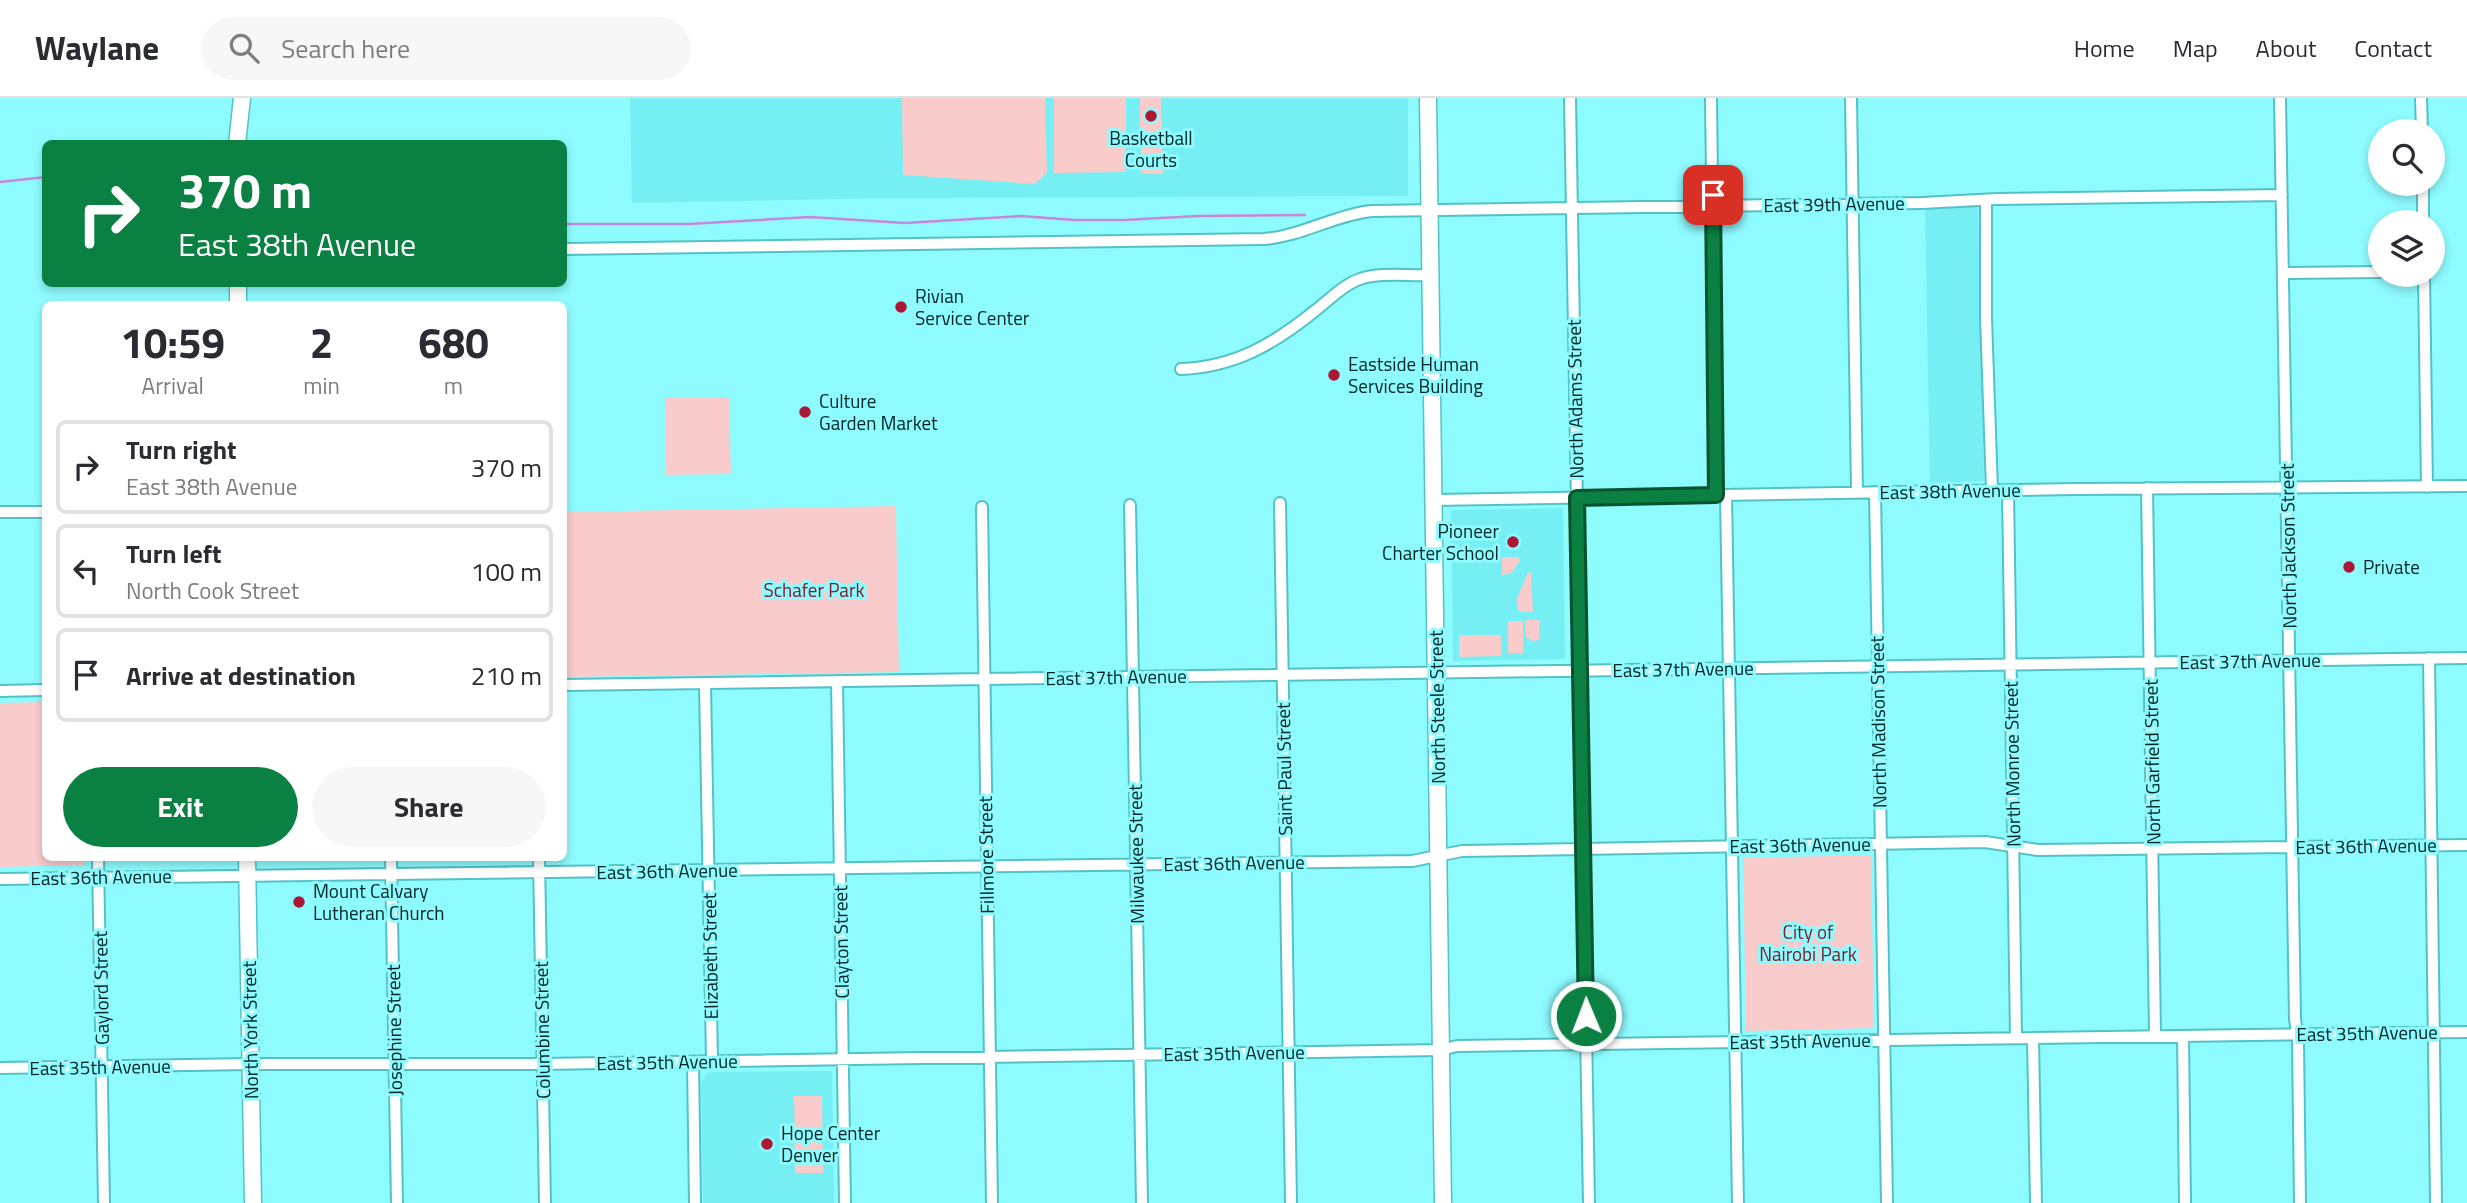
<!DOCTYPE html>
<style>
:root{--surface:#fff;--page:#f7f7f7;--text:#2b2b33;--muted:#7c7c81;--line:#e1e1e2;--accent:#0b8043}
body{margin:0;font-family:"Titillium Web",sans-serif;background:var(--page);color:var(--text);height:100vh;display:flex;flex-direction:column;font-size:26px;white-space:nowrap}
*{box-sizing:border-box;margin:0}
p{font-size:23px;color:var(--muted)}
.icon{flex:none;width:38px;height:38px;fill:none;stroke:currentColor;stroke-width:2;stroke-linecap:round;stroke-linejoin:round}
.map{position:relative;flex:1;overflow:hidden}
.drawer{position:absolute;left:42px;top:203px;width:525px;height:560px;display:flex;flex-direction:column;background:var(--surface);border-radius:10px;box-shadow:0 4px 10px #0003}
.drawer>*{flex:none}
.hud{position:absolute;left:42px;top:42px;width:525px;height:147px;border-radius:10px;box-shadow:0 4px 10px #0003;background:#0b8043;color:#fff;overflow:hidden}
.tools{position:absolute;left:2368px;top:21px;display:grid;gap:14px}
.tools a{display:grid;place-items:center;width:77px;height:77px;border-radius:50%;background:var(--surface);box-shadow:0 4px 10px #0003;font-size:35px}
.pin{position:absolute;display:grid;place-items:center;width:60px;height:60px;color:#fff;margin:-30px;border-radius:14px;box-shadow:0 4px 10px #0006}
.me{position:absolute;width:77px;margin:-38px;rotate:359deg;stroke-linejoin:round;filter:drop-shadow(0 0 5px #0008)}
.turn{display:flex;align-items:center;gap:24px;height:147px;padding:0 21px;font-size:32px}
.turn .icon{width:91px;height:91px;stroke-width:2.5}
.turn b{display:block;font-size:49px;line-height:60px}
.eta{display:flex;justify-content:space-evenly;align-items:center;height:119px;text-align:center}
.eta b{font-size:42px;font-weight:700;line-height:49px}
.cta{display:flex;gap:14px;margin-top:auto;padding:14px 21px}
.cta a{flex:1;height:80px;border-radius:42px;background:var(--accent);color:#fff;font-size:28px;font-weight:700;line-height:80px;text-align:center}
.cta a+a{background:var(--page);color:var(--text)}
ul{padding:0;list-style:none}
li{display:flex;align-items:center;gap:21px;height:94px;margin:0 14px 10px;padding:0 7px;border:4px solid var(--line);border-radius:10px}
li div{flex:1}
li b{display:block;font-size:26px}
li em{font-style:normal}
header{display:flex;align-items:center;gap:42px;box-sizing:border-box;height:98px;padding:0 35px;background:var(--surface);border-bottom:2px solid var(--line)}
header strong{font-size:33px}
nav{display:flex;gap:38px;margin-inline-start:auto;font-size:24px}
.search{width:490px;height:63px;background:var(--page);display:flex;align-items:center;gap:18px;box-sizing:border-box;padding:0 24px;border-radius:38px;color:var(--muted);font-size:26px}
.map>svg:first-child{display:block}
.built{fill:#75eff4}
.green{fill:#f9cbca}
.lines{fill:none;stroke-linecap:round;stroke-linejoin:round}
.stream{stroke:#c986db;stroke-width:2.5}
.street-casing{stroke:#52c2c6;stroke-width:14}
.secondary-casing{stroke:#52c2c6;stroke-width:19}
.street{stroke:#fff;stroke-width:10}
.secondary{stroke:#fff;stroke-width:16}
.route-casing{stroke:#07532c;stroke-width:18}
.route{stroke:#0b8043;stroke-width:12}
.poi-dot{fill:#ac1733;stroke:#8efbff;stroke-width:2.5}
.labels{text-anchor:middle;stroke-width:6;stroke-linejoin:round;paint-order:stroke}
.poi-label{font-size:19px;fill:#002526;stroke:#8efbff;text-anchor:start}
.street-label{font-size:19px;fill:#002526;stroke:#8efbff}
.park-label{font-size:19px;fill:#821c2a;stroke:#8efbff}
</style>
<header>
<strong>Waylane</strong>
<div class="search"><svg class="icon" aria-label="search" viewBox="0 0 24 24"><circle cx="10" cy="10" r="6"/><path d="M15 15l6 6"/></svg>Search here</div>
<nav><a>Home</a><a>Map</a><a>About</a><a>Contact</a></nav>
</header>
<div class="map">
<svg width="2467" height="1105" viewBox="0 0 2467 1105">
<rect width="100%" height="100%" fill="#8efbff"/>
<!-- built -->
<path class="built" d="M630,0H1408V98L888,100L632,105Z
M1978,108L1984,383L1930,385L1925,109Z
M1563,410L1565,561L1453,563L1451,412Z
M832,973L834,1105H703L701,987L705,977L710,974Z"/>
<!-- green -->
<path class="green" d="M902,0H1045L1047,74L1035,86L903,77Z
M1054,0H1126V74L1054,75Z
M1140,0H1161L1162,36H1140Z
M1162,39L1163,76H1141V40Z
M729,299L731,376L666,377L665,300Z
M896,408L899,574L564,579V414Z
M1502,459H1519L1520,463L1511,475L1502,477Z
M1531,474L1533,514H1520C1511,502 1524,489 1527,476Z
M1525,522H1540L1539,542L1532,543L1526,539Z
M1508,523H1523V555H1508Z
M1459,537H1501L1502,558L1459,559Z
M45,604L46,760H83V767L0,769V605Z
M1871,757L1874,930L1746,933L1743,760Z
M822,998L823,1075H795L794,998Z"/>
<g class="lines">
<!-- stream -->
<path class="stream" d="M0,84L46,79
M564,126H688L810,119L905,125L1021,118L1074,122H1124L1198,118L1305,117"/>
<defs>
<path id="street" d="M1570,0L1589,1105
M1711,0L1716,397
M1851,0L1857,394
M2280,0L2295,921L2298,942L2300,1105
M2421,0L2422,33
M2423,86V124
M1986,102V220L1992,392
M564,151L1264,141C1302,138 1334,117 1372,113L1922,105L1997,101L2282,97
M2284,175L2380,174
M2424,177L2427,389
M1181,271C1235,269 1274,246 1316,212C1329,202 1343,187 1360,181C1380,174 1407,178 1429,177
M2147,390L2155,938
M2008,392L2016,940
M1875,394L1887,1105
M1726,397L1738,1105
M1433,402L2077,391L2467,388
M1280,405L1291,1105
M1130,407L1142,1105
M982,409L992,1105
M0,414H46
M2429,560L2436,1105
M837,583L845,1105
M705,585L712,963
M564,587L2467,560
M0,593L46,592
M98,760L104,1105
M391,760L397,1105
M539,760L545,1105
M0,781L1412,763L1462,753L1985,744L2038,752L2467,747
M2183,938L2185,1105
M2033,940L2036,1105
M693,964L695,1105
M0,970L250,966H542L1441,952L1457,948L2467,934"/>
<path id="secondary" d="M1428,0L1443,1105
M237,46L242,0
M238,186V206
M247,760L253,1105"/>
</defs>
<!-- street casing -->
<use href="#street" class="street-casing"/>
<!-- secondary casing -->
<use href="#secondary" class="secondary-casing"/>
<!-- street -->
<use href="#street" class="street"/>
<!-- secondary -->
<use href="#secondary" class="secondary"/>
</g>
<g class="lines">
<defs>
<path id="route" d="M1586,918L1577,400L1716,397L1713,97"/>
</defs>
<!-- route casing -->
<use href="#route" class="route-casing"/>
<!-- route -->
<use href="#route" class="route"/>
</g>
<!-- markers -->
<g class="poi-dot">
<circle cx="1151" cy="18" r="7"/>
<circle cx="901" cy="209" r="7"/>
<circle cx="1334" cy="277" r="7"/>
<circle cx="805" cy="314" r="7"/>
<circle cx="1513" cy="444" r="7"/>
<circle cx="2349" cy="469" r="7"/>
<circle cx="299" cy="804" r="7"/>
<circle cx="767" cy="1046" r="7"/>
</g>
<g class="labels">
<!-- poi labels -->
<g class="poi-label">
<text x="1151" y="47" text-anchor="middle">Basketball<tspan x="1151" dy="22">Courts</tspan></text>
<text x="915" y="205">Rivian<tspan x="915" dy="22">Service Center</tspan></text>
<text x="1348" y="273">Eastside Human<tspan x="1348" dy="22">Services Building</tspan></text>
<text x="819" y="310">Culture<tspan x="819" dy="22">Garden Market</tspan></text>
<text x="1499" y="440" text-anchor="end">Pioneer<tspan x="1499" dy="22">Charter School</tspan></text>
<text x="2363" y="476">Private</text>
<text x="313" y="800">Mount Calvary<tspan x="313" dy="22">Lutheran Church</tspan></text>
<text x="781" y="1042">Hope Center<tspan x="781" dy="22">Denver</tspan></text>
</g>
<!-- street labels -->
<g class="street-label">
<text transform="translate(1834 106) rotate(-1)" y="7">East 39th Avenue</text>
<text transform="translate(1575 301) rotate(-91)" y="7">North Adams Street</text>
<text transform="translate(1950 393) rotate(-1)" y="7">East 38th Avenue</text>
<text transform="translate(2288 448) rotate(-91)" y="7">North Jackson Street</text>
<text transform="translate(2250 563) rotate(-1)" y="7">East 37th Avenue</text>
<text transform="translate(1683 571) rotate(-1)" y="7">East 37th Avenue</text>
<text transform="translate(1116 579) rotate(-1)" y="7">East 37th Avenue</text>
<text transform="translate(1437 609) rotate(-91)" y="7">North Steele Street</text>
<text transform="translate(1878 624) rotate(-91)" y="7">North Madison Street</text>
<text transform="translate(2152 664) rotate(-91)" y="7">North Garfield Street</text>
<text transform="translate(2012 666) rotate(-91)" y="7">North Monroe Street</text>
<text transform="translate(1284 671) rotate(-91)" y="7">Saint Paul Street</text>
<text transform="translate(1800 747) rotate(-1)" y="7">East 36th Avenue</text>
<text transform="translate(2366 748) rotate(-1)" y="7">East 36th Avenue</text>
<text transform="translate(1136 756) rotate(-91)" y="7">Milwaukee Street</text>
<text transform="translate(986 757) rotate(-91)" y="7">Fillmore Street</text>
<text transform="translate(1234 765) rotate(-1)" y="7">East 36th Avenue</text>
<text transform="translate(667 773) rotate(-1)" y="7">East 36th Avenue</text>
<text transform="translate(101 779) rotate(-1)" y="7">East 36th Avenue</text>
<text transform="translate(841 844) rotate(-91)" y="7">Clayton Street</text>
<text transform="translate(710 858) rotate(-91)" y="7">Elizabeth Street</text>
<text transform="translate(101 890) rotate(-91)" y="7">Gaylord Street</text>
<text transform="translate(250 932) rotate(-91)" y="7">North York Street</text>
<text transform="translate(394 932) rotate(-91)" y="7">Josephine Street</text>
<text transform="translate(542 932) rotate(-91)" y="7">Columbine Street</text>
<text transform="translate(2367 935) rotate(-1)" y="7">East 35th Avenue</text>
<text transform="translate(1800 943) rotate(-1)" y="7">East 35th Avenue</text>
<text transform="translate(1234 955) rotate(-1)" y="7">East 35th Avenue</text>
<text transform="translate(667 964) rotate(-1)" y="7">East 35th Avenue</text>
<text transform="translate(100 969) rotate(-1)" y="7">East 35th Avenue</text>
</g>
<!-- park labels -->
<g class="park-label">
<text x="814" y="499">Schafer Park</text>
<text x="1808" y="841">City of<tspan x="1808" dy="22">Nairobi Park</tspan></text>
</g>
</g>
</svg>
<div class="tools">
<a><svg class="icon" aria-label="search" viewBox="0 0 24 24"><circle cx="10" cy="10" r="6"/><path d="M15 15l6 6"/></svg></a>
<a><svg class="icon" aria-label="layers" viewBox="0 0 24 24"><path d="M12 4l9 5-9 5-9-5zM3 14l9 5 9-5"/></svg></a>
</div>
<div class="pin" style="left:1713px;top:97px;background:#d93025"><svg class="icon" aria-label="arrive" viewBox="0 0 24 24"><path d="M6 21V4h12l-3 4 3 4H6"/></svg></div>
<svg class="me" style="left:1586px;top:918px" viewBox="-20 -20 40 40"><circle r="17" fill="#0b8043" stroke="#fff" stroke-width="3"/><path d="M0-11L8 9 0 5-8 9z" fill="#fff"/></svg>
<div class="hud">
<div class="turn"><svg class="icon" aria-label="right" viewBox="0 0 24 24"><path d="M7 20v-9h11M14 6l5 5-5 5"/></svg><div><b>370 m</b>East 38th Avenue</div></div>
</div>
<section class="drawer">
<div class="eta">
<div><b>10:59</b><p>Arrival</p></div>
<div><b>2</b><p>min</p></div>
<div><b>680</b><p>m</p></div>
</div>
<ul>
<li><svg class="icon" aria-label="right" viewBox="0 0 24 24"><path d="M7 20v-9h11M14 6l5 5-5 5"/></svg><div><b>Turn right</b><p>East 38th Avenue</p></div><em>370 m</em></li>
<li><svg class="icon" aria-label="left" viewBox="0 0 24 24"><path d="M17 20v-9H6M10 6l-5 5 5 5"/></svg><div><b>Turn left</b><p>North Cook Street</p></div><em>100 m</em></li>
<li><svg class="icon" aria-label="arrive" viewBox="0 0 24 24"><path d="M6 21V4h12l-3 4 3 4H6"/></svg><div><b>Arrive at destination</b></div><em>210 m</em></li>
</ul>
<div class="cta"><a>Exit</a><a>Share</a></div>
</section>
</div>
